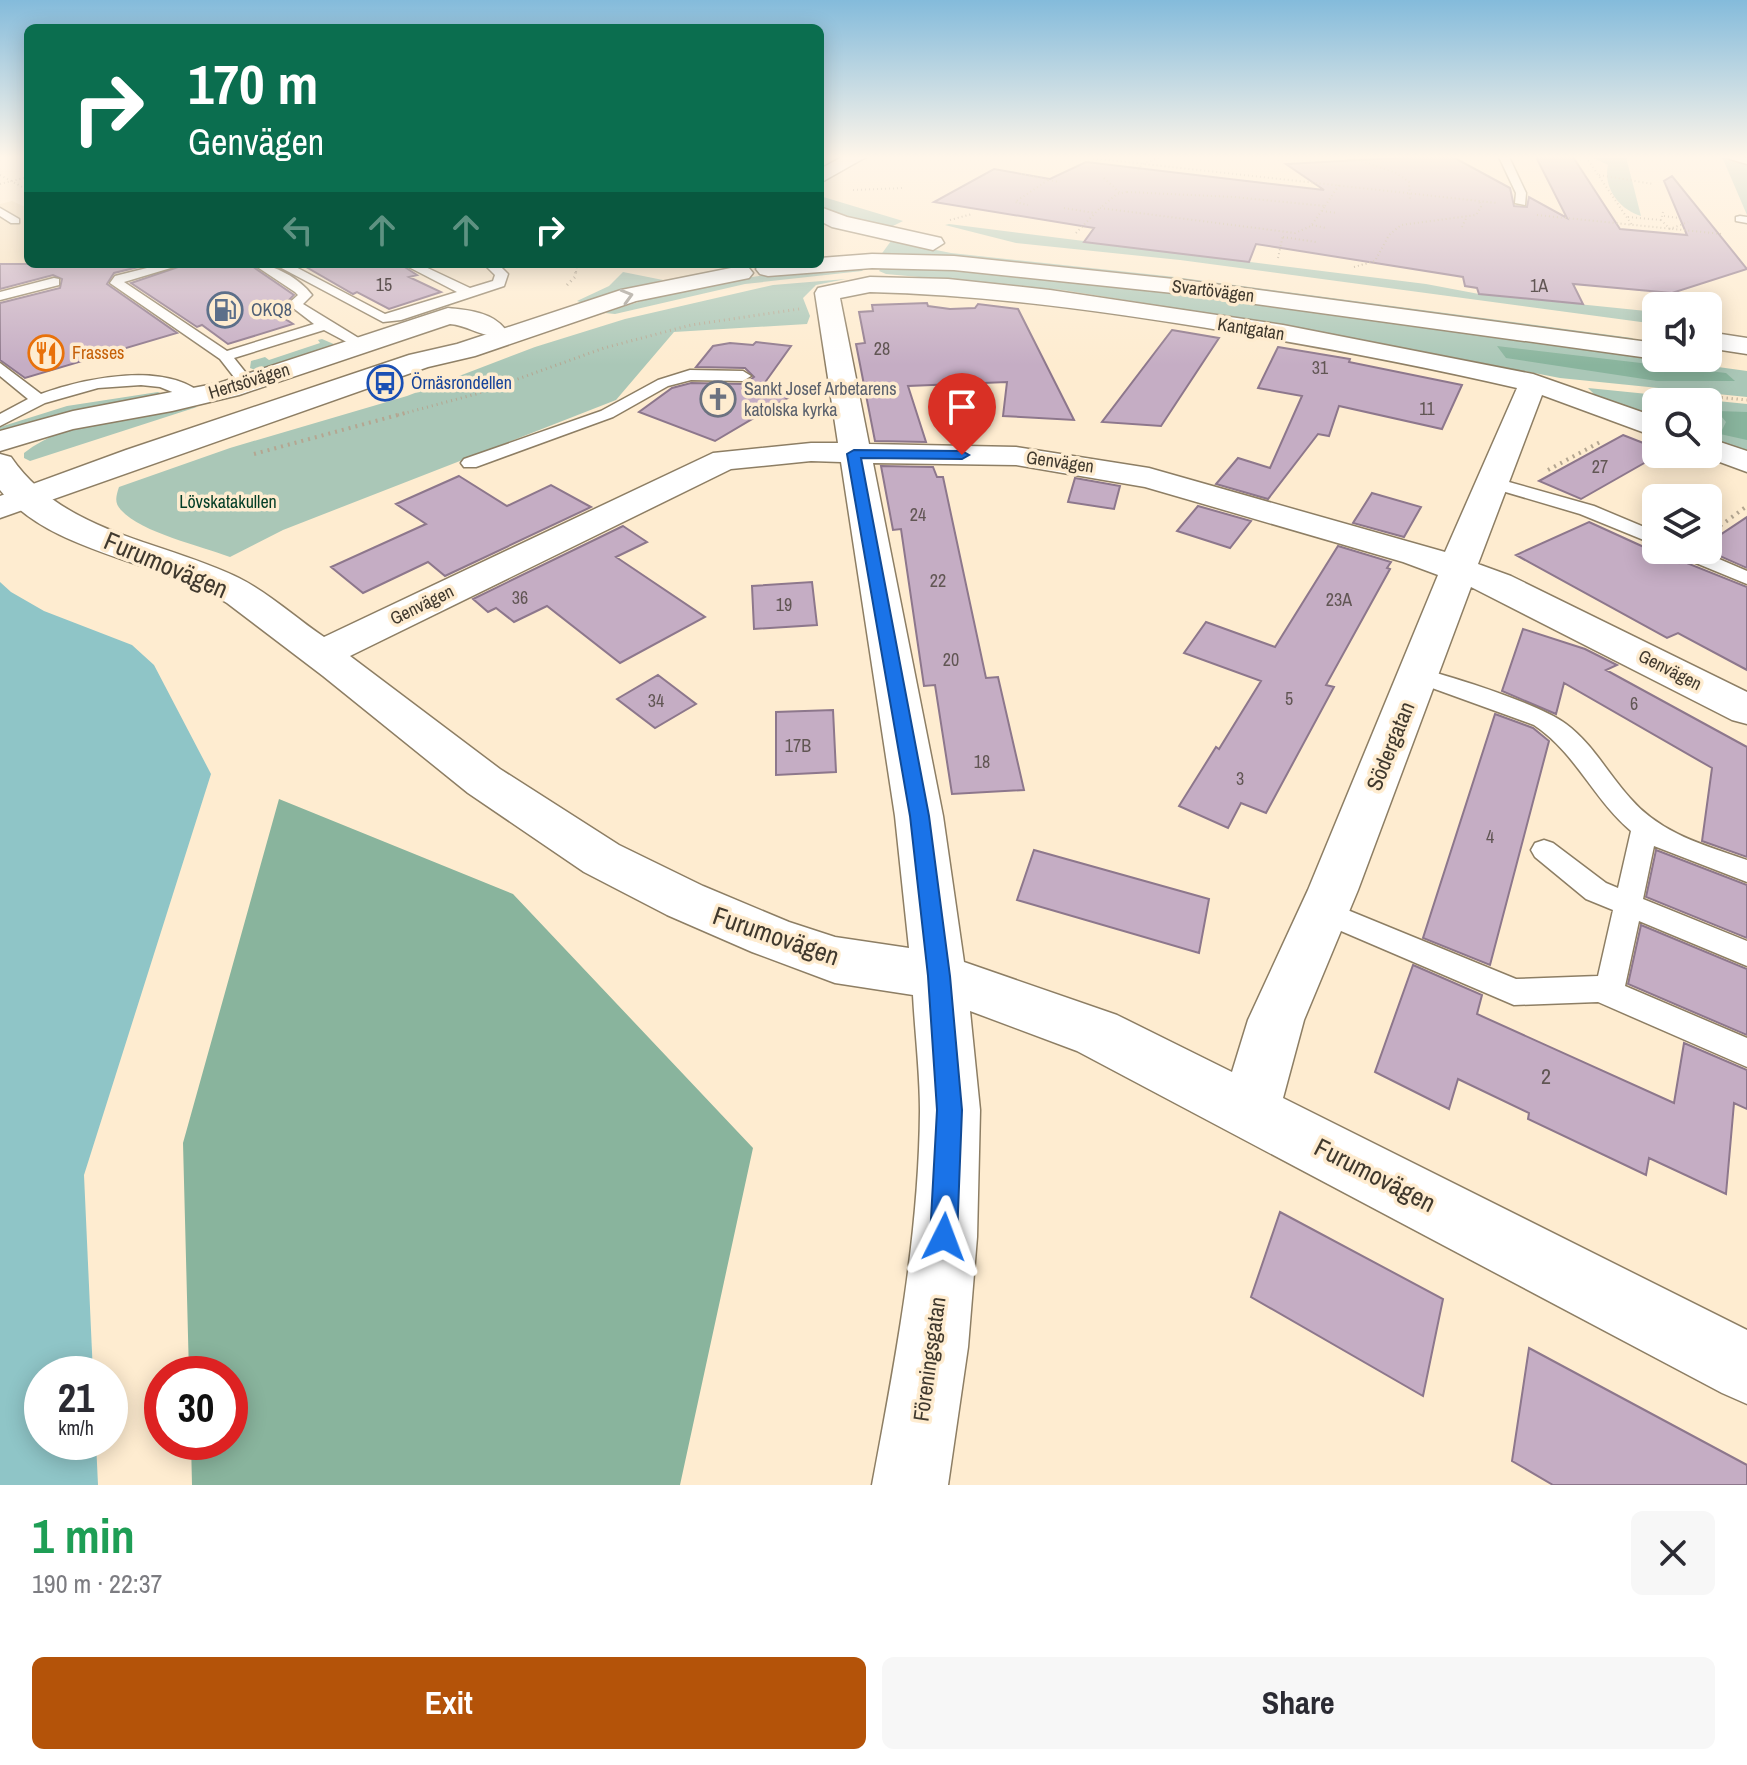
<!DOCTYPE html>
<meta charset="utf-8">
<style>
:root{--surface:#fff;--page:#f7f7f7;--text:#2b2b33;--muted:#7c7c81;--accent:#b45309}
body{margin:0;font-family:"Archivo Narrow",sans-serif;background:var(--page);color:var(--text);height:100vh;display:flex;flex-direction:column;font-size:30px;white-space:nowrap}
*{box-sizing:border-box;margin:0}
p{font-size:26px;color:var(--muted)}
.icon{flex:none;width:44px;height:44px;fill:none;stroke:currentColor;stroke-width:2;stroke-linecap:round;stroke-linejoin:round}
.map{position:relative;height:1485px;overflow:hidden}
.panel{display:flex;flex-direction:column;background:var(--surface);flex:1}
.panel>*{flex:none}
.top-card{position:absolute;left:24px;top:24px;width:800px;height:244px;border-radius:12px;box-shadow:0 4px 20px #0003;background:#0b6e4f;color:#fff;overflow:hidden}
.fabs{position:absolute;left:1642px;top:292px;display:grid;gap:16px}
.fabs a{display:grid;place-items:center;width:80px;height:80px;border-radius:12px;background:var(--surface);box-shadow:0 4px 20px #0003;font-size:40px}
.speed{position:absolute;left:24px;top:1356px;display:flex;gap:16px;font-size:40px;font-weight:700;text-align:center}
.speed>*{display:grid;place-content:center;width:104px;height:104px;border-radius:50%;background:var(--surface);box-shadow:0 4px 20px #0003;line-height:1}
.speed small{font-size:20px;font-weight:400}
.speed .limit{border:12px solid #d22;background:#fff;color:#111}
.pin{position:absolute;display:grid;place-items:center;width:68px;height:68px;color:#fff;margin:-82px -34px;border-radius:50% 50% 50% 0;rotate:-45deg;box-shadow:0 0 8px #0007}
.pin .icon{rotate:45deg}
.me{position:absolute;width:88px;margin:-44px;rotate:3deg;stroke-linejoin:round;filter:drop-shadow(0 0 6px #0008)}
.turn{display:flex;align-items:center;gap:28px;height:168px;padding:0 32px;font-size:36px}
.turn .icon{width:104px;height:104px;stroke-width:2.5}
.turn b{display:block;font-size:56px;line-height:68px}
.lanes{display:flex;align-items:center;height:76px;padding:0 32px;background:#0003;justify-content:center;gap:40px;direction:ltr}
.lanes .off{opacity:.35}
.round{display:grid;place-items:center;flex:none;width:84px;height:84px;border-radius:12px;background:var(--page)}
.head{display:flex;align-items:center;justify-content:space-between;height:136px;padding:0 32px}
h1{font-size:48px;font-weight:800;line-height:60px;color:#1e9e55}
.cta{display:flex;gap:16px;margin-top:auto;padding:16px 32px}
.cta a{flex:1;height:92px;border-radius:12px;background:var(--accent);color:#fff;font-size:32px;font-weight:800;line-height:92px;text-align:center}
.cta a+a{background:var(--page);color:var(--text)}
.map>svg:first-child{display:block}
.built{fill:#f5e0be}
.green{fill:#aac7b7}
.forest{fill:#89b49d}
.water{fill:#8fc5c7}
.building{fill:#c5adc4;stroke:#8d778c;stroke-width:2}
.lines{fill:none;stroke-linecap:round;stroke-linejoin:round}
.lane-casing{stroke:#8d7e64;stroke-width:3}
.street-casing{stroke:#8d7e64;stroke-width:3}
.secondary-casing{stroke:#8d7e64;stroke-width:3}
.path-far2{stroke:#b4a691;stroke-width:2;stroke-dasharray:1 3;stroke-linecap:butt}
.path-far1{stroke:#b4a691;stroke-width:3;stroke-dasharray:1 4;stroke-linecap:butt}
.path{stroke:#b4a691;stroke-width:4;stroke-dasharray:2 5;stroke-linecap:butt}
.lane{fill:#fff;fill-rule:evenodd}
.street{fill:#fff;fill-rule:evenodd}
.secondary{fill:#fff;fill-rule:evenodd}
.oneway{stroke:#a09c96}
.route{fill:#1a73e8;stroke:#114b97;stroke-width:2}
.labels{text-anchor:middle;stroke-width:7;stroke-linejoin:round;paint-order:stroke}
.number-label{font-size:18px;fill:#615654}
.far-street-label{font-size:18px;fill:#40392e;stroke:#feecd0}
.far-service-label{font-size:18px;fill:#4e5e75;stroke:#feecd0;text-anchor:start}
.far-food-label{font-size:18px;fill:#c56008;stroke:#feecd0;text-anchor:start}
.far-transit-label{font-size:18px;fill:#164399;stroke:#feecd0;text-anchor:start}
.far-worship-label{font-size:18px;fill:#5b616d;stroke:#feecd0;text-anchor:start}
.far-park-label{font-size:18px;fill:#023d26;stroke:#feecd0}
.street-label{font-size:22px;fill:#40392e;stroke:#feecd0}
.near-number-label{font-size:22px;fill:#615654}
.near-street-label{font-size:26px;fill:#40392e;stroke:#feecd0}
</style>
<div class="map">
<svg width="1747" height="1485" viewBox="0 0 1747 1485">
<rect width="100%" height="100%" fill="#feecd0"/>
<!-- built -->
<path class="built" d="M12,201L28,208V264H113L0,293V204Z"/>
<!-- green -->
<path class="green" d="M1592,157H1626L1641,216C1619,209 1603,188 1608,165Z
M1717,157L1731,158L1747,164V215L1723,159Z
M820,196L903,221L887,229L837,214L820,205Z
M949,224L1426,284L1479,294L1656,312V324L1180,260L1016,243L945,225Z
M891,241L951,253L1175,277L1632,338L1636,342L880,256Z
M920,266L1154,289L1747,371V397L1560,378L1313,330L1062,290L886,274L879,271L882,267Z
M865,268L862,271L745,284L615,314L605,313C687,284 779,269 865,268Z
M623,272L663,280L583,303L577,301L609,286Z
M846,279L816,285L803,298L810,316L807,324L674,332L616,400L283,530L230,557C201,546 142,533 121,510C114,503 116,496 119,487L230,448L407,396L535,347L625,319L773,285Z
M322,339L336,345L261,372L250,368L251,361L265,357L269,360L320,343L318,340Z
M1588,388L1747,404V452L1708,437V402H1656V418L1596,396Z
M158,392L165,395L0,432V427L67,406Z
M189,407H197L30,461L24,458V453C69,418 135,417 189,407Z"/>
<!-- forest -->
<path class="forest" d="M1497,346L1726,373L1735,381H1657L1506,358Z
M1717,411L1747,412V440L1720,434L1726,422Z
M279,799L513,894L753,1148L680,1485H192L191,1442H230V1374H189L183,1143Z"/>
<!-- water -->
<path class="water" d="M0,582L11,592L44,611L132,645L154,665L211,774L84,1175L93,1374H42V1442H96L98,1485H0Z"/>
<!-- building -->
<path class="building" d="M1414,157H1453L1510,188L1514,206L1527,207L1529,197L1567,218L1536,157H1573L1620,229L1687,235L1664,181L1672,176L1747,269L1672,293L1573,284L1583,304L1479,294L1477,288L1465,286L1463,277L1256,244L1249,262L1084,242L1094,228L934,202L994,169L1050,179L1086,162L1324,190L1286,164Z
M0,264H151L114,273L107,284L177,333L25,378L0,360V303L60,288L62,279L53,275L0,289Z
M187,264H249L294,295L285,304L293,311L279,315L293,324L228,344L202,325L197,327L131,283Z
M301,264H400L417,275L409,277L441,292L389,309L357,292L353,294Z
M927,303L928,306L950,309L975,308L978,304L1018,309L1074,420L1003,416L1007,382L908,386L926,442L875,441L856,344L865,343L859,312L873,311L872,305Z
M1172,330L1219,338L1161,426L1102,422Z
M756,342L791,346L761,388L791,396L715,441L639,412L672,388L691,383L745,384L754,377L745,368L696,367L713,346L730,343L753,345Z
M1278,347L1350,359L1349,362L1462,385L1442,429L1339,406L1329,436L1318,434L1268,499L1216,484L1238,458L1270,468L1302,396L1258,388Z
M1623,435L1656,448V454H1660L1581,499L1539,481Z
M881,466L933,467L937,477H943L986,678L998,677L1024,790L952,794L935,685L924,686L901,529L893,530Z
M459,476L507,506L551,485L591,507L445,576L428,562L363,593L331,567L426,524L396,504Z
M1075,478L1120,486L1114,509L1068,502Z
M1372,493L1421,507L1404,537L1353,523Z
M1198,506L1251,521L1230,548L1177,531Z
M1747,517V568L1706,550L1708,543Z
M1589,522L1679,563L1682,561L1747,587V670L1678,633L1667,638L1516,555Z
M623,526L647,542L616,557L705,617L620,663L547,606L514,622L496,608L488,612L473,599Z
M1338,546L1391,562L1387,568L1390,569L1326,685L1334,687L1266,813L1241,803L1228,828L1179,806L1216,747L1219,749L1261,681L1184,653L1206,622L1275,647Z
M812,582L817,625L754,629L752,586Z
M1523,629L1585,649L1617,665L1606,670L1747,747V857L1702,841L1712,768L1564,683L1556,714L1502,691Z
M658,675L696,704L655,728L617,699Z
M833,710L836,772L776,775V712Z
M1495,714L1533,728L1549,741L1490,965L1423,938Z
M1034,850L1209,899L1199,953L1017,900Z
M1656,850L1747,885V938L1646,897Z
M1641,925L1747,969V1035L1628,984Z
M1413,965L1482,995L1477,1014L1674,1103L1684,1043L1747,1070V1109L1734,1103L1726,1194L1649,1158L1646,1175L1528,1119L1529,1113L1458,1079L1449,1109L1375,1072Z
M1280,1212L1443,1299L1423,1396L1251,1297Z
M1529,1348L1747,1465V1485H1553L1512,1461Z"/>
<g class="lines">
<defs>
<path id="lane" d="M1499,157H1509L1526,193L1525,205L1515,203L1516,193Z
M1729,157L1747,158V164L1730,159Z
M0,208L19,219V223H11L0,216Z
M1740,216L1747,217V223L1736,221V217Z
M163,264H184L124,282L227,351L314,324L288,304L298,295L295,292L253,264C274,264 299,278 312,295L303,304L370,345L368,348H358L324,330L234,358L254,383L246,388L241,386L220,359L110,283L115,276Z
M274,264H290L385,314L457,292L403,264H419L470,288L493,281L495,275L484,264H498L508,274L504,286L401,320L383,322Z
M54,278L59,279V285L0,300V292Z
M0,363L41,394C84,378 169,360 205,397L197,402L160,387L141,385L98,388L45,403L0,426V414L28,399L0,376Z
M690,370L743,371L751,376L743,381L691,380L668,386L613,417L476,467H464L461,463L464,459L601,411L658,380Z
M1491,477L1594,506L1656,532V545L1580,514L1485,486L1482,482L1485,478Z
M1671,550H1698L1747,571V584L1674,554Z
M1418,668C1453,677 1540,704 1566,724C1593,744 1608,774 1630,798C1661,834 1704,845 1747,860V882L1654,846L1643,899L1747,941V966L1639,921L1625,986L1747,1038V1067L1598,1002L1514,1005L1313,919L1309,911L1313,903L1323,900L1516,979L1598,976L1613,910L1586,899L1535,857L1531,850L1535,843L1544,840L1553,843L1606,883L1618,888L1631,831C1593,799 1576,753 1534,725L1410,680L1407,675L1410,670Z"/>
<path id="street" d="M870,277L948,279L1050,290L1283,325L1533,374L1656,417V437L1542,395L1478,564L1511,576L1747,692V724L1732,720L1471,587L1358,890L1304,1020L1283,1098L1747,1330V1404L1722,1393L1077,1051L970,1011L980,1110L977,1237L968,1347L948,1485H872C895,1362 919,1237 920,1111C920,1072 915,1033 913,995L835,983L752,952L667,915L584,872L468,793L323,676L227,603C159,560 52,554 0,490V454L11,457C64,534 161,540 239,578C269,593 296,618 324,637L713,453L811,443H838L815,293L818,288ZM870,292C991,295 1111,312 1231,332C1327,348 1422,366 1517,388L1445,552L1149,468L1016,447L869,444L840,298ZM811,461L841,462L895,816L909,948L835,937L789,922L703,886L619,845L500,769L350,656L731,469ZM873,463L1016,465L1145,487L1403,562L1438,575L1308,890L1248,1020L1232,1072L1117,1015L964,962L943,816Z
M448,308C468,310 492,312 505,329L501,335C483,339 468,325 450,324L239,395L172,411L73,429L0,451V431L73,411L219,383Z
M1708,438L1747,451V472L1698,454H1708Z"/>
<path id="secondary" d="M842,157H866L820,183V169Z
M820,207L847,217L941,238L944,243L933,250L832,227L820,221Z
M872,254L954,256L1183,280L1656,343V358H1660L1656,359L1183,294L954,270L872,268L768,276L760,274L756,269L760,264H820V258Z
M741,266L749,268L753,273L749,278L636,301L475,356L428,367L0,518V496L126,450L409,355L457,344L621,290Z
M1708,332L1747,338V354L1708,348Z"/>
</defs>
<!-- lane casing -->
<use href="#lane" class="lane-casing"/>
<!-- street casing -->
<use href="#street" class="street-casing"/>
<!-- secondary casing -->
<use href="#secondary" class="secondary-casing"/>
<!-- path-far2 -->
<path class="path-far2" d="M1081,157L1497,203
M1350,157L1396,173L1409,182L1410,199
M1586,157L1632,225
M1138,170L1142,164L1162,157
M1021,174L1048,180L1015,202L1028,205
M0,175L28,190
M1599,175L1653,184
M1104,178L1120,193
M1048,180L1060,182
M0,184L28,177
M853,190L904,188
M1127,192L1234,197L1325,206L1311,226L1295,233L1100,208L1117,194Z
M1325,206L1339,185
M1064,208L1094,213
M1322,211L1337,213
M1663,212L1661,220L1670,229L1688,222
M1537,215L1722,234
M1664,216L1679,218
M1628,217L1661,220
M950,220L972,214
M1312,225L1326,228
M1462,227L1467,216
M1076,233L1100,208
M1283,237L1316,242
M1278,258L1283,235
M1354,267L1375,261L1389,235L1401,225L1476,215L1481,207L1479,201
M576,272L577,264"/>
<!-- path-far1 -->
<path class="path-far1" d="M567,285L575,277L576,270
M1652,391L1747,400
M398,415L476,394L604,348L691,325L799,309"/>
<!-- path -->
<path class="path" d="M254,454L405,413
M1548,470L1602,441
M1709,534L1747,506"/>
<!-- lane -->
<use href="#lane" class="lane"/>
<!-- street -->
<use href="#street" class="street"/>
<!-- secondary -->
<use href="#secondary" class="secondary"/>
</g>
<!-- one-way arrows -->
<defs><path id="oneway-chevron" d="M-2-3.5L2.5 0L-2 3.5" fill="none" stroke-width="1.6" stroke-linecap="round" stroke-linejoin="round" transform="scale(2)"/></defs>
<use class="oneway" href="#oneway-chevron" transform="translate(627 296) rotate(-16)"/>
<!-- sky -->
<linearGradient id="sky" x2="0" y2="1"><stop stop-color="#84bbdb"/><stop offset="0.43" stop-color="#fff6ea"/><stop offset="1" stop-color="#fff6ea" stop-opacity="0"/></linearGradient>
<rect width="1747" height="365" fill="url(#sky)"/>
<!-- route -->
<path class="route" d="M854,450L962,451L969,455L962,459L861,458L929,816L950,976L962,1110L957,1237L953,1246L944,1250L934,1246L930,1237L937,1110L928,976L910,816L847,454Z"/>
<!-- icons -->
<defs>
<symbol id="fuel-ring" viewBox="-11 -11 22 22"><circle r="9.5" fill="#feecd0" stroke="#5c6f8a" stroke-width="1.5"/><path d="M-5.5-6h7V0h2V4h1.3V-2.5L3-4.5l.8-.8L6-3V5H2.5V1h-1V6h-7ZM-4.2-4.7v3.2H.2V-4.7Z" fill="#5c6f8a"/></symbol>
<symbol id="restaurant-ring" viewBox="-11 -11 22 22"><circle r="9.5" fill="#feecd0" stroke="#e8710a" stroke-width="1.5"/><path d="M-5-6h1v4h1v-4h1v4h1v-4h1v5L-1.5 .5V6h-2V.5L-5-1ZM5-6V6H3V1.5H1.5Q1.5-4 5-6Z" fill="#e8710a"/></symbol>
<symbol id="bus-ring" viewBox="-11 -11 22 22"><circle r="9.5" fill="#feecd0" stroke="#1a4fb4" stroke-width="1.5"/><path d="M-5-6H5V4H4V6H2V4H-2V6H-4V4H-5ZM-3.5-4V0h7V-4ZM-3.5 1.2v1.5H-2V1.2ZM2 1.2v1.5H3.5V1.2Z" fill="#1a4fb4"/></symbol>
<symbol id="church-ring" viewBox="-11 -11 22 22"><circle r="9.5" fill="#feecd0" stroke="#6b7280" stroke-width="1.5"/><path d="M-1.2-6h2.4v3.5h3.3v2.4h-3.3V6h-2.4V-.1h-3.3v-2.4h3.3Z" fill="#6b7280"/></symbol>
</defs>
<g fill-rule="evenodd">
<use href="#fuel-ring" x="205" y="290" width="40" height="40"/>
<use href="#restaurant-ring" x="26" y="333" width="40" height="40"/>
<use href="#bus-ring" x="365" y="363" width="40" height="40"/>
<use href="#church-ring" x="698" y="379" width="40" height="40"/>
</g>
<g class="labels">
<!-- number labels -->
<g class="number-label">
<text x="384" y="291">15</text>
<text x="1539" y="292">1A</text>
<text x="882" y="355">28</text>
<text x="1320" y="374">31</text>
<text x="1427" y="415">11</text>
<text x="1600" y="473">27</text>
<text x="918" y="521">24</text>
<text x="938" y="587">22</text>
<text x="520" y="604">36</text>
<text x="1339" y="606">23A</text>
<text x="784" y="611">19</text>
<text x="951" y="666">20</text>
<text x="1289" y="705">5</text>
<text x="656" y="707">34</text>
<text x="1634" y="710">6</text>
<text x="798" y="752">17B</text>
<text x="982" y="768">18</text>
<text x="1240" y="785">3</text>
<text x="1490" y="843">4</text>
</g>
<!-- far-street labels -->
<g class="far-street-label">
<text transform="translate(1213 291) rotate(7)" y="6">Svartövägen</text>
<text transform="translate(1251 329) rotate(9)" y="6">Kantgatan</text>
<text transform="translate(249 381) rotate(-17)" y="6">Hertsövägen</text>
<text transform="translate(1060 462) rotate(8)" y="6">Genvägen</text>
<text transform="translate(422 605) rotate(-26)" y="6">Genvägen</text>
<text transform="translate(1670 670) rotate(27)" y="6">Genvägen</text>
</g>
<!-- far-service labels -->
<g class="far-service-label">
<text x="251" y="316">OKQ8</text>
</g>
<!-- far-food labels -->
<g class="far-food-label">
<text x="72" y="359">Frasses</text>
</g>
<!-- far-transit labels -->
<g class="far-transit-label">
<text x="411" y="389">Örnäsrondellen</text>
</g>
<!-- far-worship labels -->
<g class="far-worship-label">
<text x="744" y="395">Sankt Josef Arbetarens<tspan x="744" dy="21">katolska kyrka</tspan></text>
</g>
<!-- far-park labels -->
<g class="far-park-label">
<text x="228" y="508">Lövskatakullen</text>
</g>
<!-- street labels -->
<g class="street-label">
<text transform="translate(1390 746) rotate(-68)" y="8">Södergatan</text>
<text transform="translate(929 1359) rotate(-82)" y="8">Föreningsgatan</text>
</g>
<!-- near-number labels -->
<g class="near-number-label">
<text x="1546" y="1084">2</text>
</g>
<!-- near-street labels -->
<g class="near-street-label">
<text transform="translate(166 565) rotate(23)" y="9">Furumovägen</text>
<text transform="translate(776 936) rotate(19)" y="9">Furumovägen</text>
<text transform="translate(1375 1175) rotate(27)" y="9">Furumovägen</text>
</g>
</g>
</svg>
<div class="fabs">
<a><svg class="icon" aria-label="sound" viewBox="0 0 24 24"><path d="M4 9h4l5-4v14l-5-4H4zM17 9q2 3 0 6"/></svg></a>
<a><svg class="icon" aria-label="search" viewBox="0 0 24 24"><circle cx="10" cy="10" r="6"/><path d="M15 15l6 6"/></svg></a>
<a><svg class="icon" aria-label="layers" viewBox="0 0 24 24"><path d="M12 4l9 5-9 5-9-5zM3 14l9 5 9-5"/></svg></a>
</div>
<div class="speed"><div>21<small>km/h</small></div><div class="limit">30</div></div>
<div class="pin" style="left:962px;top:455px;background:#d93025"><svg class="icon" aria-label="arrive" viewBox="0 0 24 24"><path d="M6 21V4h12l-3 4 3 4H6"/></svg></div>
<svg class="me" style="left:944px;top:1237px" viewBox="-20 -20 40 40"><path d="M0-17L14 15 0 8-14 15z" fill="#1a73e8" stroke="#fff" stroke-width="4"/></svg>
<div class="top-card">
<div class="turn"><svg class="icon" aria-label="right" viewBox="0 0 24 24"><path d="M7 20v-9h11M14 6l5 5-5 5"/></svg><div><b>170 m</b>Genvägen</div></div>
<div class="lanes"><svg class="icon off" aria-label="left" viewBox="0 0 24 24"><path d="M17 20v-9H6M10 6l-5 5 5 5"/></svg><svg class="icon off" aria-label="ahead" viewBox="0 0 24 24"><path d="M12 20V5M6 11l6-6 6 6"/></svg><svg class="icon off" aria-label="ahead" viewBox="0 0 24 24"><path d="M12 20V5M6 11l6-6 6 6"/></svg><svg class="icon" aria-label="right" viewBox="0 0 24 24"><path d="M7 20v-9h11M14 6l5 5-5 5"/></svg></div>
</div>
</div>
<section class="panel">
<div class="head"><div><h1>1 min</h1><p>190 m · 22:37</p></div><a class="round"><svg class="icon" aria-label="close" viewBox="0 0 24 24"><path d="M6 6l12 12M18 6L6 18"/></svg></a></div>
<div class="cta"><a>Exit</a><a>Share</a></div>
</section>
